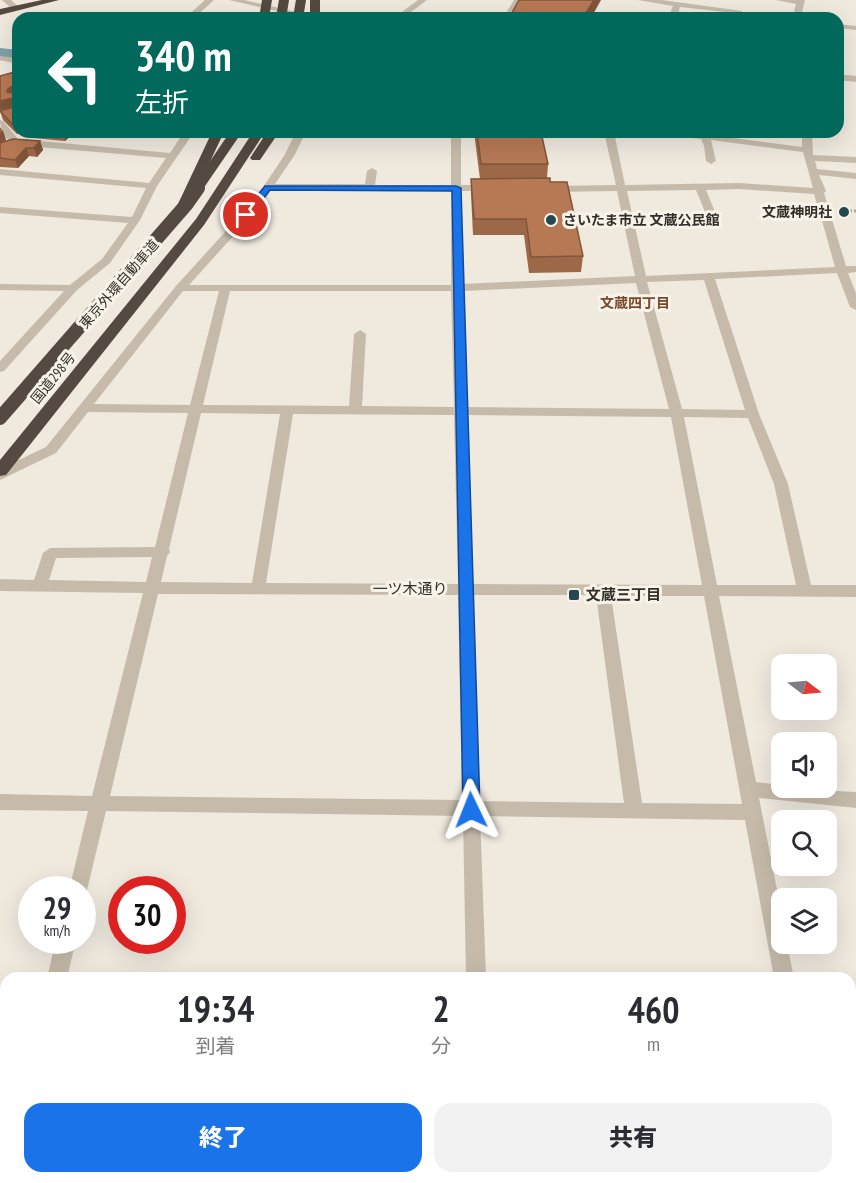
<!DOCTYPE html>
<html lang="ja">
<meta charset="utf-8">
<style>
:root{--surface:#fff;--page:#f2f2f3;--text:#2b2b33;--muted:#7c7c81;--accent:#1a73e8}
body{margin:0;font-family:"PT Sans Narrow","Noto Sans JP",sans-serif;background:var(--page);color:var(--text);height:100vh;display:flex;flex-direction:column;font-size:22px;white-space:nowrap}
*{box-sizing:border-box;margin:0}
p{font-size:20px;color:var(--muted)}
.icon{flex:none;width:33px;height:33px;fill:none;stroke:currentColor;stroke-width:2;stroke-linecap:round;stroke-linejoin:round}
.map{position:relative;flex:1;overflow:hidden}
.details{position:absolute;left:0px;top:972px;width:856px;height:212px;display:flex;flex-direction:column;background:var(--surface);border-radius:18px 18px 0 0;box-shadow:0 6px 24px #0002}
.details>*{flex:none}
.hud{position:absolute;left:12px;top:12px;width:832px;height:126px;border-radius:18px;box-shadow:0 6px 24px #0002;background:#00695c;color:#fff;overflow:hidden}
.needle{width:39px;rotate:106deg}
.buttons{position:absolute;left:771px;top:654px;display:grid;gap:12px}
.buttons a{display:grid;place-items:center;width:66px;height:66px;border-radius:12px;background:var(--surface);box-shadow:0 6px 24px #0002;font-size:30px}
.speed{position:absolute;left:18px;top:876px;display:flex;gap:12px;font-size:30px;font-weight:700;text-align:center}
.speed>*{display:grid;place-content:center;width:78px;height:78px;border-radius:50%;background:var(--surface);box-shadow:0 6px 24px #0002;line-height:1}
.speed small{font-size:15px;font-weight:400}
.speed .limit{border:9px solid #d22;background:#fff;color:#111}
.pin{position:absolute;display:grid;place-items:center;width:51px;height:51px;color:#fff;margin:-26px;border:3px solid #fff;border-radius:50%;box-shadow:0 2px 6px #0007}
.me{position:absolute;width:66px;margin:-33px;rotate:358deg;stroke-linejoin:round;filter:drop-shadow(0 0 4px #0008)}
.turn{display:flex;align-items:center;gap:21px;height:126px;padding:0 24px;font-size:27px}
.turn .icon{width:78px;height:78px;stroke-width:2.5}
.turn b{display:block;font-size:42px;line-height:51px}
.eta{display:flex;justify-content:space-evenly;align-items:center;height:102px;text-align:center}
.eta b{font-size:36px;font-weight:800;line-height:42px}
.cta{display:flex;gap:12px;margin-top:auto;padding:12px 24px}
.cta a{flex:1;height:69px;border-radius:18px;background:var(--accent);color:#fff;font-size:24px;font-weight:800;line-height:69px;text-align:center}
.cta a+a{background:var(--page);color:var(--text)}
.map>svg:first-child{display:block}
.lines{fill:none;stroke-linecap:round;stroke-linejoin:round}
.river{fill:#80a1a9;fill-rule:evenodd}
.path{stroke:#b1a595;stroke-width:3;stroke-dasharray:2 2;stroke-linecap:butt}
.minor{fill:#c6bbab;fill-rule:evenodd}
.highway{fill:#544a41;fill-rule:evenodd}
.highway-bridge-far1{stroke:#544a41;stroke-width:10}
.highway-bridge{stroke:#544a41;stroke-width:14}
.wall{fill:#9d6848}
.shaded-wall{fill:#80553b}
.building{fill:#b77954;stroke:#80553b;stroke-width:1.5;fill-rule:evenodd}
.route{fill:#1a73e8;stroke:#114b97;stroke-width:1.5}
.poi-dot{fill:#244851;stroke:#f7f3e9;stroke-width:2}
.labels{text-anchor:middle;stroke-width:6;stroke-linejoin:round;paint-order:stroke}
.far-poi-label{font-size:14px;font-weight:bold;fill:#342e29;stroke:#f7f3e9;text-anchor:end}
.far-street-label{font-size:14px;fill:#342e29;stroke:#f7f3e9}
.far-neighbourhood-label{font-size:14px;font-weight:bold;fill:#7a492c;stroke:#f7f3e9}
.street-label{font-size:15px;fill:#342e29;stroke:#f7f3e9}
.poi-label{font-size:15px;font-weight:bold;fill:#342e29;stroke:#f7f3e9;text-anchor:start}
</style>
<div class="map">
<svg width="856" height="1183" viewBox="0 0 856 1183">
<rect width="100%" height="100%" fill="#efe9de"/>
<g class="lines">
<!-- river -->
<path class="river" d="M0,48L18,50V62L0,60Z"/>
<!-- path -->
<path class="path" d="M838,210L856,211"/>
<!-- minor -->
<path class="minor" d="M2,0H11L20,8L13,10Z
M205,0H214L194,18H185Z
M229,0H244L322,18H307Z
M418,0H427L403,18H394Z
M514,0H522L511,18H503Z
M638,0H662L742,11L740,18H732L734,13L680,7L678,14L697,18H672L669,16L673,6Z
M776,0H805L802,12L805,18H797L794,12L796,4Z
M838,24L856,26V30L838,28Z
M0,56L18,58V64L0,60Z
M838,74L856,76V82L838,80Z
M0,120L3,121L18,139L170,153L184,132H194L157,186L140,220L110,263L77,290L4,371L0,372V361L64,291L0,290V284L70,285L102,259L128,223L0,213V207L132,217L146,188L0,175V169L149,183L166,158L15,145C6,141 0,130 0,120Z
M296,132H306L294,156L275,184H365L367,171L372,168L377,171L375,185H451V132H461V185H491L496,188L491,191H461L463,284L635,276L617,191L551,192L546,189L551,186L616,185L604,132H614L625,185L739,183L813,188L803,152L711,140L716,161L711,164L706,161L704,146L701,139L666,135L661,132H688L802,147V132H812L813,155L856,157V163L815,161L817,169L856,173V179L819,175L826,191L824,193L846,266H856V272L848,273L856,293V310L850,307L837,273L715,279L759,414L788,484L811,585H856V597L719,596L756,782L782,785V788L856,792V808L759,798L782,915V944H787L794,978H774L745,820L480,816L486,978H466L463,816L106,811L87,890L82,897V890H69L88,811L0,810V794L92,796L143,593L0,591V579L34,580L43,553L50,548L155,547L188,413L88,412L56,453L0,480V469L46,447L176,286L255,199L284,156ZM739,189L814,194L819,211L776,206L771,209L776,212L821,217L835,267L646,276L627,191L696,190L710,224L715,227L720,224L706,190ZM271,190L451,191V285H189L263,203ZM704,280L745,410L682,409L647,282ZM636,283L669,409L467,407L463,291ZM183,291H219L190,405L94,404ZM230,291H451L454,407L362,406L366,334L360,330L354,334L349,406L203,405ZM201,413L280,414L252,583L161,582L167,556L170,552L169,549ZM293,414L454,415L458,584L266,583ZM467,415L671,417L702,585L473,584ZM684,417L748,418L774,484L796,585H717ZM152,557L146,582L49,580L56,558ZM158,594L458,595L462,800L110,796ZM473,595H596L624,803L480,801ZM611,596H704L742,804L642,803Z
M56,940H76L67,978H47Z
M0,1122H6V1144H0Z
M850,1130H856V1152H850Z
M6,1168V1178H20L18,1183H0V1173Z
M470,1178H492V1183H470Z
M814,1178H836L837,1183H815Z"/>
<!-- highway -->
<path class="highway" d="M42,0H59L0,15V9Z
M262,0H272L269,18H259Z
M310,0H320V18H310Z
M212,132H224L189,206L183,210L179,209L177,206Z
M253,132H265L204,225L6,475L0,476V460L196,219Z
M267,132H279L260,160H252L250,158Z"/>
<!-- highway-bridge-far1 -->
<path class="highway-bridge-far1" d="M281,18L284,0
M298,18L301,0
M197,189L236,132"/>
<!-- highway-bridge -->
<path class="highway-bridge" d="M0,418L186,205L198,188"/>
</g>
<!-- wall -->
<path class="wall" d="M18,71V132H22L17,134L3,120L0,111L17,106L0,110V76Z
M0,127L3,131L6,140L2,142L40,141L43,150L37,157L29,156L18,168L0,167Z
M31,132H89L88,133L75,132L65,141L33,138Z
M474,132H541L548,164L547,178L550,182L583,256L581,272L529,273L524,235H473L471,194V179H480Z"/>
<!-- shaded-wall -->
<path class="shaded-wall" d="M594,0H601L591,18H583Z
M16,84L18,93L10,97H17L18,106L0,110V101L7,92L8,89Z
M18,124V132H22L17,134L14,126Z
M3,131L6,140L0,144V133Z
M64,132H75L65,141L63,133Z
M40,141L43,150L37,157L34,148Z
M26,148L29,156L18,168L15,160Z"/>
<!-- building -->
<path class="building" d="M519,0H594L583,18H509Z
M650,16L665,18H650Z
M18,71V124L14,126L0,111L17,106V97L0,101V76ZM16,84L17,94L7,92L8,89Z
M477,132H541L548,164H481Z
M13,139L40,141L34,148H26L15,160L0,158V143Z
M550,178V182H567L583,256L531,257L526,219H474L471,179Z"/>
<!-- route -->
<path class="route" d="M265,186H456L461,188L480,810L477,815L471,817L466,815L463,810L452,191L270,190L249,217H243V213Z"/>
<!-- markers -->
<g class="poi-dot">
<circle cx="844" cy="212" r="6"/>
<circle cx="551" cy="220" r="6"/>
<rect x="568" y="589" width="12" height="12" rx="3"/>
</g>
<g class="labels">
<!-- far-poi labels -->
<g class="far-poi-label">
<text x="832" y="217">文蔵神明社</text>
<text x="563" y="225" text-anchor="start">さいたま市立 文蔵公民館</text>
</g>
<!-- far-street labels -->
<g class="far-street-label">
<text transform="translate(119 284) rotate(-49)" y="5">東京外環自動車道</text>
<text transform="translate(53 378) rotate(-51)" y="5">国道298号</text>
</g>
<!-- far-neighbourhood labels -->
<g class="far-neighbourhood-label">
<text x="635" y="308">文蔵四丁目</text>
</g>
<!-- street labels -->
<g class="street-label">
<text x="410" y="594">一ツ木通り</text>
</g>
<!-- poi labels -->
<g class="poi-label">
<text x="586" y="600">文蔵三丁目</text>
</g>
</g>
</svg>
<div class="buttons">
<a><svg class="needle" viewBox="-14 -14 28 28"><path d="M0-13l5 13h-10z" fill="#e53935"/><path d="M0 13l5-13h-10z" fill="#7c7c81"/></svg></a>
<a><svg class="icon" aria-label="sound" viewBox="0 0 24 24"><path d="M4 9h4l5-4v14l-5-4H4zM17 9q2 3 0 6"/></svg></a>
<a><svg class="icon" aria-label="search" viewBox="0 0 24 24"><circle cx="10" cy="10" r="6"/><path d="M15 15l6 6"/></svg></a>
<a><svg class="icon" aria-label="layers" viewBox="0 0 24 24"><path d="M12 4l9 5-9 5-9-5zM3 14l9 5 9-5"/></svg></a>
</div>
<div class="speed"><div>29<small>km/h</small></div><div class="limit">30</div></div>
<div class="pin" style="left:246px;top:215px;background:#d93025"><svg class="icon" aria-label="arrive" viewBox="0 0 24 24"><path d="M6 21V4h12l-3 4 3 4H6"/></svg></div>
<svg class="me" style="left:471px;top:810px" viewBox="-20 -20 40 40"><path d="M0-17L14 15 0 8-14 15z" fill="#1a73e8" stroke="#fff" stroke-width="4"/></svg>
<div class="hud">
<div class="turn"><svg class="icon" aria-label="left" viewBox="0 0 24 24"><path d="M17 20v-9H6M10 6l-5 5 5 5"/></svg><div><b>340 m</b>左折</div></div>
</div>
<section class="details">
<div class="eta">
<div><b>19:34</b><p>到着</p></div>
<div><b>2</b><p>分</p></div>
<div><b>460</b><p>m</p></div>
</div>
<div class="cta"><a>終了</a><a>共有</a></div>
</section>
</div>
